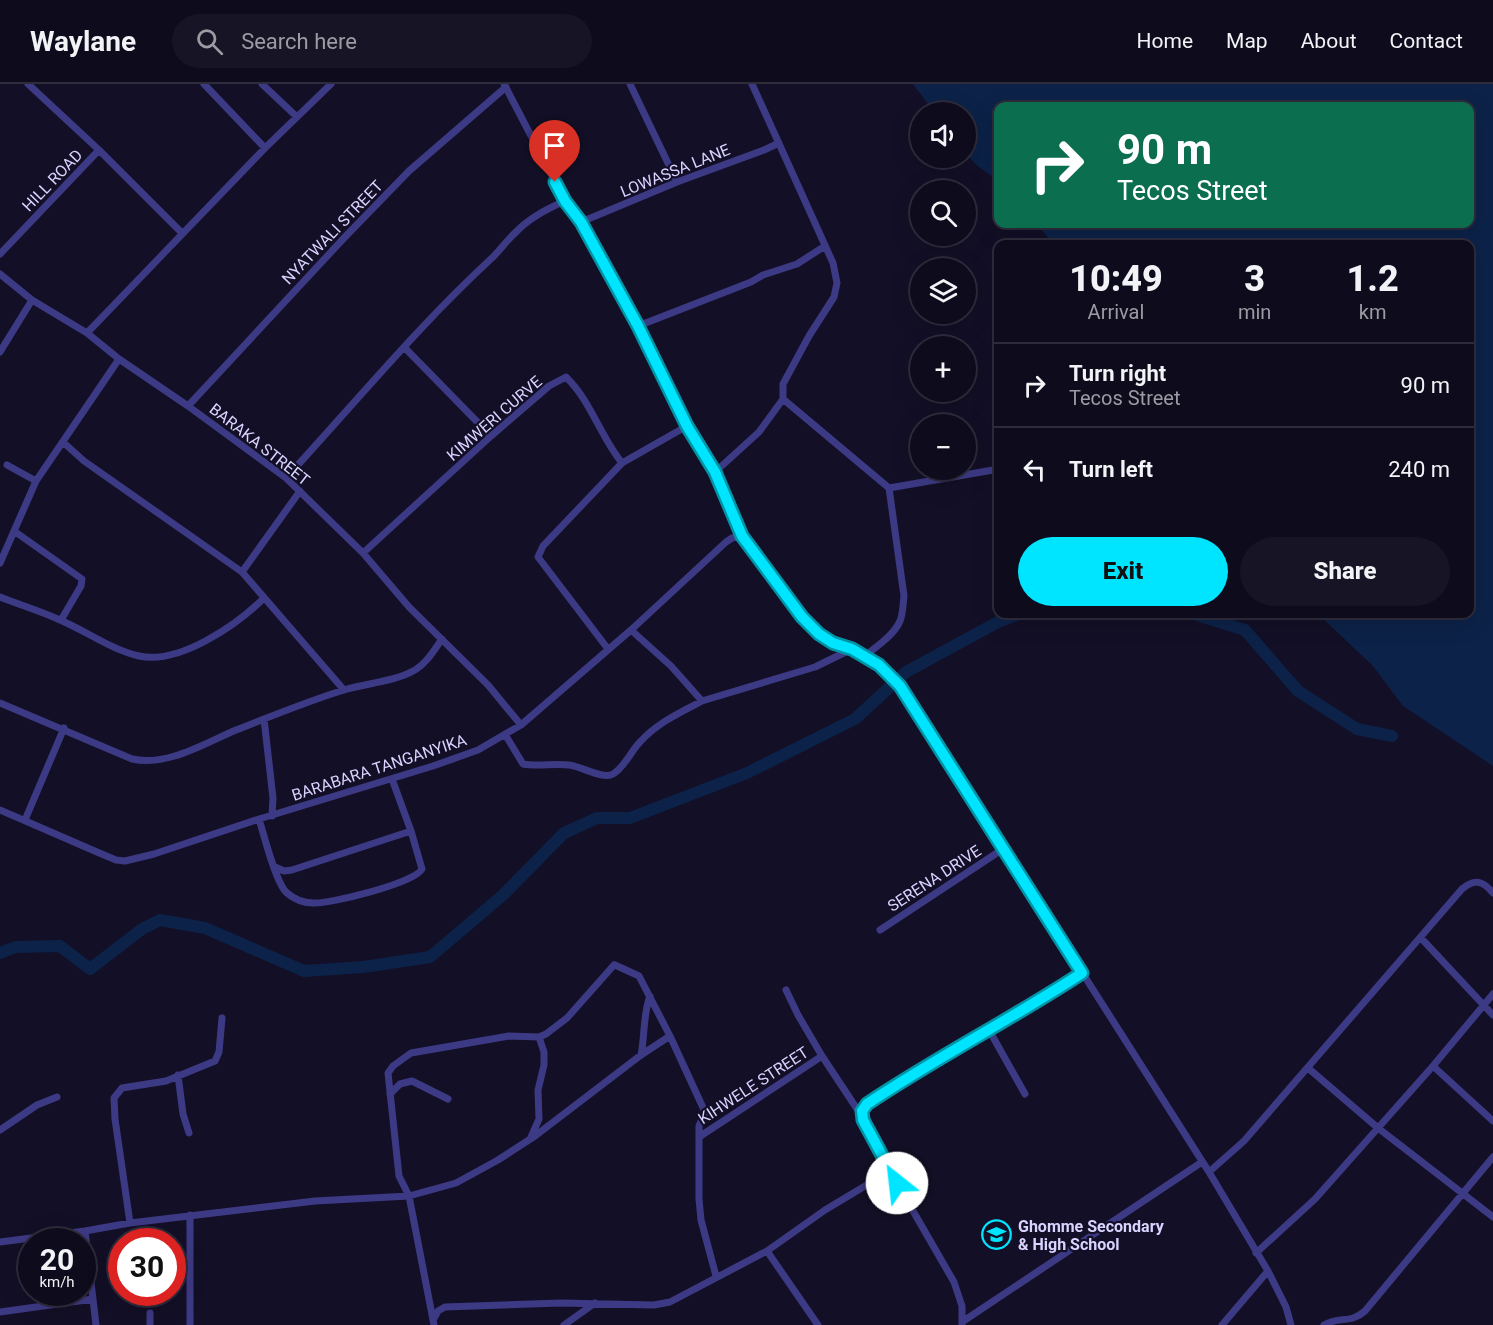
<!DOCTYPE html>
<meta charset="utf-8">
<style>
:root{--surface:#0e0b1c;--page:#171425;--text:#f1f3f6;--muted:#9b9ba3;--line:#2e2b3b;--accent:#00e5ff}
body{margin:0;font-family:Roboto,sans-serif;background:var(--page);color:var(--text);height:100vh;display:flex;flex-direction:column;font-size:22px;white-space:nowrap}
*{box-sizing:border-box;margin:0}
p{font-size:20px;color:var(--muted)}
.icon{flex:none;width:33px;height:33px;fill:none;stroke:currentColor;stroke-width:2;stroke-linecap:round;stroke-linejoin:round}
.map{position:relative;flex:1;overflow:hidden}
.sheet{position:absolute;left:994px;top:156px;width:480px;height:378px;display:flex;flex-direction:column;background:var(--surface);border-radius:12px;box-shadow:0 6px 24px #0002,0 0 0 2px var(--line)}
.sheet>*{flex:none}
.banner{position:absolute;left:994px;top:18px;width:480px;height:126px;border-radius:12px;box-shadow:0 6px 24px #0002,0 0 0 2px var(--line);background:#0b6e4f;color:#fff;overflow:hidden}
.controls{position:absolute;left:910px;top:18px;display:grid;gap:12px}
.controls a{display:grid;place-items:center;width:66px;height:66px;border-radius:50%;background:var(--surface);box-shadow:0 6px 24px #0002,0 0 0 2px var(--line);font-size:30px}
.speed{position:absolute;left:18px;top:1144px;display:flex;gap:12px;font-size:30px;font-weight:700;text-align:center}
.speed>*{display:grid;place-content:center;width:78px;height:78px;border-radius:50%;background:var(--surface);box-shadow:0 6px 24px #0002,0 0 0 2px var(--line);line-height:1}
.speed small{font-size:15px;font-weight:400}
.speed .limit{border:9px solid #d22;background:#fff;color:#111}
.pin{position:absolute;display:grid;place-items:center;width:51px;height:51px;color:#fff;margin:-62px -26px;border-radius:50% 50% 50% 0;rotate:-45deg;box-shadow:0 0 6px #0007}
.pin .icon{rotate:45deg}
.me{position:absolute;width:66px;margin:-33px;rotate:331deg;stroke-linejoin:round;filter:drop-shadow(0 0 4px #0008)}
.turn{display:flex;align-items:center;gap:21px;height:126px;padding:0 24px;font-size:27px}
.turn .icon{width:78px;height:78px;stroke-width:2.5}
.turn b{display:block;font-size:42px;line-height:51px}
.eta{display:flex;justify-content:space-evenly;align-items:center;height:102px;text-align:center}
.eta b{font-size:36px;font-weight:800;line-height:42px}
.action{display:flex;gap:12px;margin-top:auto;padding:12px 24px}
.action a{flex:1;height:69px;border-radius:36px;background:var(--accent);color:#111;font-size:24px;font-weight:800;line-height:69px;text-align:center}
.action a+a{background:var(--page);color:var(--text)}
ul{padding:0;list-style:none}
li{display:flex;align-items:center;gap:18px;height:84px;padding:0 24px;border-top:2px solid var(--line)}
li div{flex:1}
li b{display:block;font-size:22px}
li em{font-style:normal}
header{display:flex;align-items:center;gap:36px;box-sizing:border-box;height:84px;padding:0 30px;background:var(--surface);border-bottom:2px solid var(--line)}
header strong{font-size:28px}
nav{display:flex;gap:33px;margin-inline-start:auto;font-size:21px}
.search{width:420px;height:54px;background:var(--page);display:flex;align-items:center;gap:15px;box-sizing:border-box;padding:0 21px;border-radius:33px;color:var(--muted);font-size:22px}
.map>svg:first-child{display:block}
.water{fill:#0c2248}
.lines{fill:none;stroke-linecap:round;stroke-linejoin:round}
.river{stroke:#0c2248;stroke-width:12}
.minor{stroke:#3d3a85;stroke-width:7}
.route-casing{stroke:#0095a6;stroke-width:15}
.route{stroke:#00e5ff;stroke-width:10}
.labels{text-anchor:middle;stroke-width:4.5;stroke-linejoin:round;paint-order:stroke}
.street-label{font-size:16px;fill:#d9d4ff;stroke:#130f26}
.poi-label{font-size:16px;font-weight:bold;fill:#d9d4ff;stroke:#130f26;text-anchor:start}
</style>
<header>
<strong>Waylane</strong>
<div class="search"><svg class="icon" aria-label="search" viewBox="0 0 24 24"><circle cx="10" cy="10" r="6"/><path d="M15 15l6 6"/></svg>Search here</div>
<nav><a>Home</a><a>Map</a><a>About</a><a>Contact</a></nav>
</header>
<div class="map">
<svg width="1493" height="1241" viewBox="0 0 1493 1241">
<rect width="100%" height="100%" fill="#130f26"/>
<!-- water -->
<path class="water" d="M913,0H1493V682L1403,622L1373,582L1318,530H1470V160H1053L1037,140H1470V22H999V97C960,71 966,74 966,28H934Z"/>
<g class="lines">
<!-- river -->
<path class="river" d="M1194,530L1245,546L1298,607L1357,645L1392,652
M0,869L16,863L60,862L90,885L142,845L160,836L205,844L304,887L363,883L430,873L503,811L564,749L597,734H630L747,689L855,635L906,588L998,538L1019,530"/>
<!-- minor -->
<path class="minor" d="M28,0L99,66L182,149
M204,0L265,64
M262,0L297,33
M504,0L565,117L581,138L638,242L687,342L715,388L742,452L802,533L819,550L833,559L852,565L879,581L900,602L1209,1088L1268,1187L1286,1223L1291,1241
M630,0L677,98
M752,0L833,179L837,199L834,213L809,252L783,300V315L889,404L904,512C903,520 903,530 900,537C894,551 877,562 865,572
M581,138L677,98L764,66L779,59
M0,170L99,66
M0,190L32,216L87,249L119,275L188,322L286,394L363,469L409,523L488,601L521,641
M638,242L751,198L763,191L797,180L825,162
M87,249L265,64L331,0
M405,264L491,352
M0,268L32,216
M188,322L344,154L409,87L506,3
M64,359L84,377L242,488L344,606
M7,381L36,397
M715,388L759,348L783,315
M286,394C354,320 419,241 493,173C501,165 507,156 515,149C529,134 546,125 565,117
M889,404L999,385
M14,447L82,495L81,502L61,536
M363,469L491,352L549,302L566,293C591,317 600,352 622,379L687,342
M0,479L36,397L119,275
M242,488L300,407
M0,513C20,521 41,527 60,536C86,547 112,566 139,572C179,581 237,541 264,514
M631,546L671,582L702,617
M608,565L538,473L543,462L622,379
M0,619L132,675C167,683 205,659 236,646C272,632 308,617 344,606C367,599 394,598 415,586C427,579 434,566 442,555
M264,635L273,714L272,732
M506,652L523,680C538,683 553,679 569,681C581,682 603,696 613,690C624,684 631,667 640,658C657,639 679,629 702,617L815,583L852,565
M0,726L97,768L116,776L125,777L154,770L259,735L433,682L478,666L521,641L631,546L726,458L732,454L742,452
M259,735C264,751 276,800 287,809C294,815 304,819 313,819C330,820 415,799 422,785L411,747L392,695
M25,736L64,644
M275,783L284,787L292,786L411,747
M880,846L1003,765
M1421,854L1493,931
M615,881L639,892L670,952L705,1028L699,1042V1115L701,1136L716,1192
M786,906L798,931L822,972L861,1031L890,1087L954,1198L962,1222V1241
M989,946L1025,1010
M641,971C645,951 643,930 650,912
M1433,982L1493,1037
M1308,984L1378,1044L1493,1133
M178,991L183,1030L189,1049
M390,1010L400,1000L412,997L448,1015
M861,1031L867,1020L895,1002L1082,889
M0,1046L37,1021L57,1013
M531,1053L539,1035L538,1006L544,981V968L539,953
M699,1053L822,972
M1209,1088L1244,1057L1462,805C1475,794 1483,797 1493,809
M190,1131V1241
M130,1139L115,1035L114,1014L122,1004L166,997L215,977L219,968L222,934
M85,1147L96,1241
M0,1158L85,1147L130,1139L315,1117L409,1112L456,1099L498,1076L535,1052L641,971L670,952
M767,1167L818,1241
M1256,1169L1315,1115L1433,982L1493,910
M0,1228L93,1215
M150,1229V1241
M433,1236L438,1227L445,1223L561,1219L654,1221L670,1218L767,1167L825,1126L890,1087
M962,1238L1202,1078
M434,1241L409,1112L399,1092L388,989L393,982L411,969L509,952L539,953L546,950L567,934L614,881
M564,1241L595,1219
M1222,1241L1268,1187
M1324,1241C1340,1231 1349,1241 1365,1227L1493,1073"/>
</g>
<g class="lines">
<defs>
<path id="route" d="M555,98L565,117L581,138L638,242L687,342L715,388L742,452L802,533L819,550L833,559L852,565L879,581L900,602L1082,889C1012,935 937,973 867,1020L862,1027L863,1036L897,1099"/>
</defs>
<!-- route casing -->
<use href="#route" class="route-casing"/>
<!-- route -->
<use href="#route" class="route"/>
</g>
<!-- icons -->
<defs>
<symbol id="school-ring" viewBox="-11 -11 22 22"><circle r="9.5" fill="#130f26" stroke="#00e5ff" stroke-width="1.5"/><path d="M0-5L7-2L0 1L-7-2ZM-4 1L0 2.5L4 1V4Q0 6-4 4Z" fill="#00e5ff"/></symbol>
</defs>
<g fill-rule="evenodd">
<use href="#school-ring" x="980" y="1134" width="33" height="33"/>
</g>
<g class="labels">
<!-- street labels -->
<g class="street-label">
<text transform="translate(675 86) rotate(-22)" y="6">LOWASSA LANE</text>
<text transform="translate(52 96) rotate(-46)" y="6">HILL ROAD</text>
<text transform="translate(332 148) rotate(-46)" y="6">NYATWALI STREET</text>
<text transform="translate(494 334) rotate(-41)" y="6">KIMWERI CURVE</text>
<text transform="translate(260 360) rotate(38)" y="6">BARAKA STREET</text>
<text transform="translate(379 683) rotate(-18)" y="6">BARABARA TANGANYIKA</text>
<text transform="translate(934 794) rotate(-33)" y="6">SERENA DRIVE</text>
<text transform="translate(753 1001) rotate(-33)" y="6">KIHWELE STREET</text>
</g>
<!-- poi labels -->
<g class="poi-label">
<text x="1018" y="1148">Ghomme Secondary<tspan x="1018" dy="18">&amp; High School</tspan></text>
</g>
</g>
</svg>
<div class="controls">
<a><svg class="icon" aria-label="sound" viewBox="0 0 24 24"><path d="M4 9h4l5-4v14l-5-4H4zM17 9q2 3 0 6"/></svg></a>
<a><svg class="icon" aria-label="search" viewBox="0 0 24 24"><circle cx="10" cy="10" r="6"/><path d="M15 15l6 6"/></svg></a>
<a><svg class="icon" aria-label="layers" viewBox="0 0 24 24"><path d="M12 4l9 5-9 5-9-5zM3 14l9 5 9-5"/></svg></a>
<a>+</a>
<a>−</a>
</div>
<div class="speed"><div>20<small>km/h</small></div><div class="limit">30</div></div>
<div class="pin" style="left:555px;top:98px;background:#d93025"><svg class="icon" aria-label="arrive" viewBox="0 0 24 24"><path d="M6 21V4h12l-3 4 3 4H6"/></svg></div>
<svg class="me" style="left:897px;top:1099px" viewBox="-20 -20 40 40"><circle r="19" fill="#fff"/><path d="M0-13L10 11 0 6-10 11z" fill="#00e5ff"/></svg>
<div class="banner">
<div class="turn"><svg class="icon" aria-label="right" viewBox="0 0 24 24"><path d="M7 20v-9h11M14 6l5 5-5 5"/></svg><div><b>90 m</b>Tecos Street</div></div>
</div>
<section class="sheet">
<div class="eta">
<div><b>10:49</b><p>Arrival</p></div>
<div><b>3</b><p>min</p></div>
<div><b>1.2</b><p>km</p></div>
</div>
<ul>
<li><svg class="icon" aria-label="right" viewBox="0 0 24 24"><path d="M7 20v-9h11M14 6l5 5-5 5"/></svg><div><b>Turn right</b><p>Tecos Street</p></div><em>90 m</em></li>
<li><svg class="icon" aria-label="left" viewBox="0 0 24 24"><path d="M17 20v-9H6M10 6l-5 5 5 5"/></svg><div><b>Turn left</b></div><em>240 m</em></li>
</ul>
<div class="action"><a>Exit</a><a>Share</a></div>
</section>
</div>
